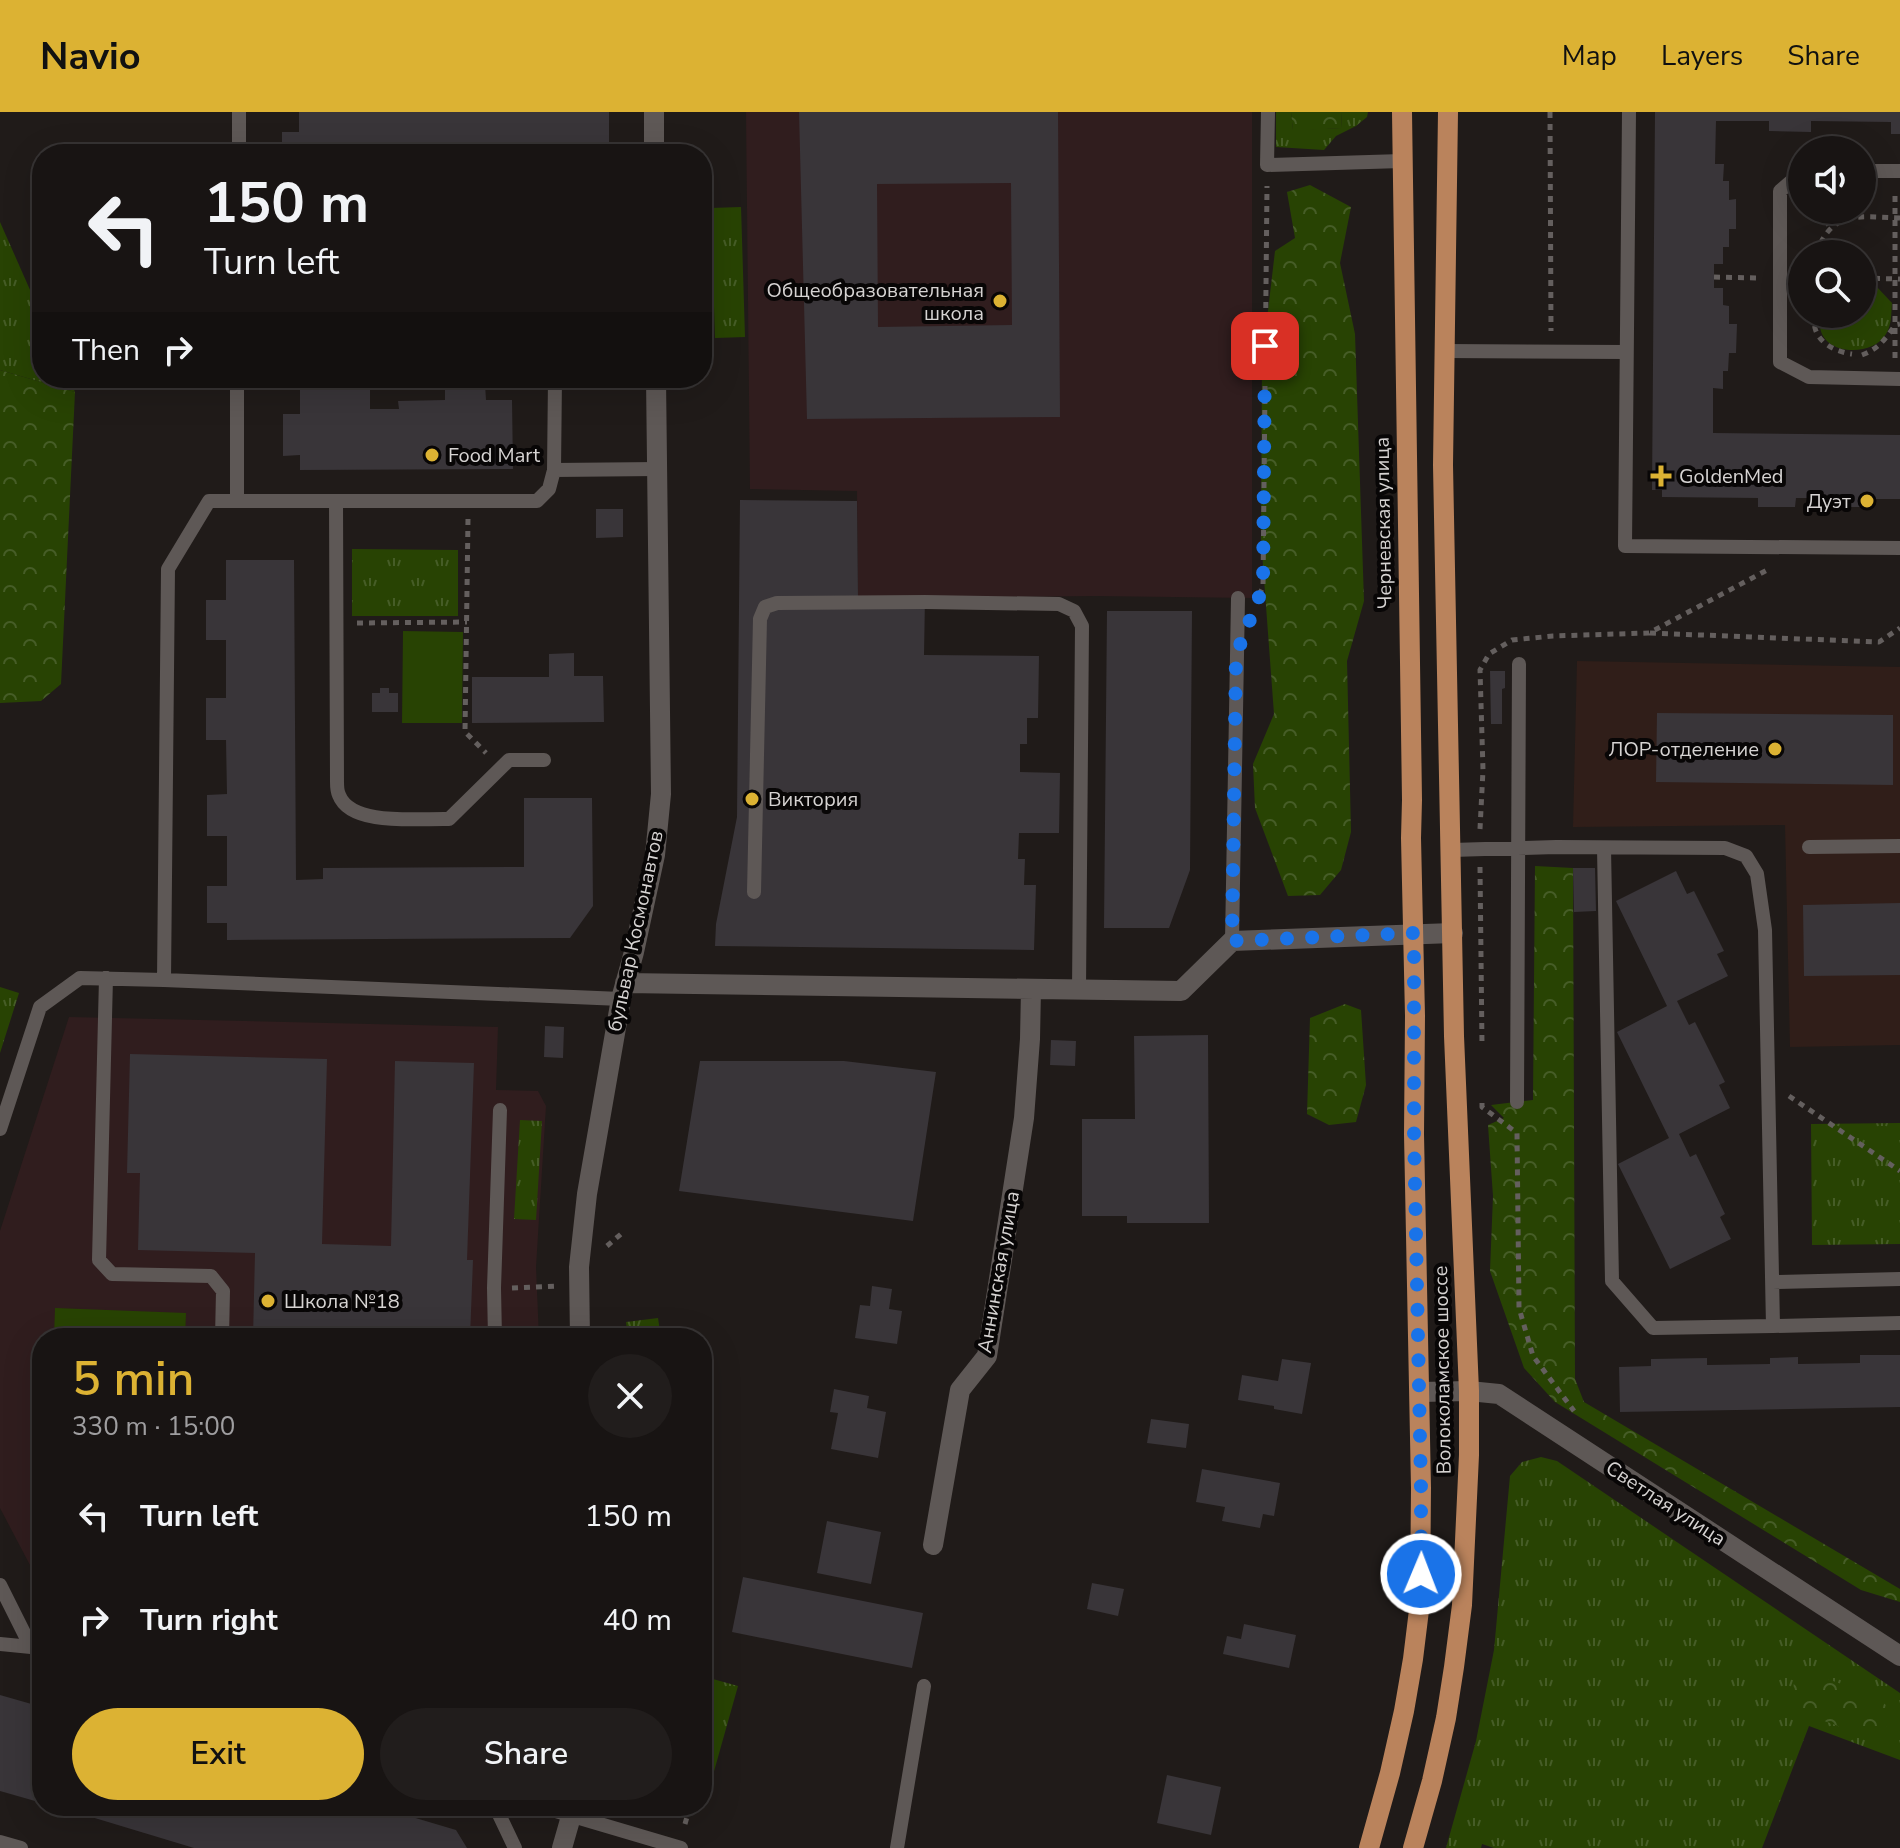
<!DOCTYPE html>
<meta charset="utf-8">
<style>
:root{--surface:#181413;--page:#211d1c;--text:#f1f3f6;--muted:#9f9ea0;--line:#363333;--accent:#dcb233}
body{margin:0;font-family:"Nunito Sans",sans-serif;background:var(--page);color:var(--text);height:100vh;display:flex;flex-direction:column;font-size:30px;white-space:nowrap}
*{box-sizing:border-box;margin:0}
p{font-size:26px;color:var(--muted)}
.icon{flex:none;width:44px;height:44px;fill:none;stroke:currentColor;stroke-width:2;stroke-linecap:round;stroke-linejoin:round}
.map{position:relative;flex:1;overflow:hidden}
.side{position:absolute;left:32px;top:1216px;width:680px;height:488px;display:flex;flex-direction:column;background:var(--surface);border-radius:32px;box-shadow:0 8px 32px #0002,0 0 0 2px var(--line)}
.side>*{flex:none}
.guide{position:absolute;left:32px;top:32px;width:680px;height:244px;border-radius:32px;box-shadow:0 8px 32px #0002,0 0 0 2px var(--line);background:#181413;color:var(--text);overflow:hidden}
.tools{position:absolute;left:1788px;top:24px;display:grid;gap:16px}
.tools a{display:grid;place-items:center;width:88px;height:88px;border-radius:50%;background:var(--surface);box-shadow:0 8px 32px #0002,0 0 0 2px var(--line);font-size:40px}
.pin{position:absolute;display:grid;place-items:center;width:68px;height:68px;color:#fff;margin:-34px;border-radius:16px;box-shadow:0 4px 12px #0006}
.me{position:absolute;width:88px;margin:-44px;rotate:1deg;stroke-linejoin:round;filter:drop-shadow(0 0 6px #0008)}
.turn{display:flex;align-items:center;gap:28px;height:168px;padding:0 40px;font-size:36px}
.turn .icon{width:104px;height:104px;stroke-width:2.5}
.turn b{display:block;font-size:56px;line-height:68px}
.then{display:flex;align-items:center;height:76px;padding:0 40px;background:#0003;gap:16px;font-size:30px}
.round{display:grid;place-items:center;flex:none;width:84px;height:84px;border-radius:42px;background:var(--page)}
.summary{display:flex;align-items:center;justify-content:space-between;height:136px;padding:0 40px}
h1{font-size:48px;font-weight:600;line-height:60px;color:var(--accent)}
.primary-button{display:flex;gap:16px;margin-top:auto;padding:16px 40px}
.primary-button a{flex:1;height:92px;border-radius:48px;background:var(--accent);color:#111;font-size:32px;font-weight:600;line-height:92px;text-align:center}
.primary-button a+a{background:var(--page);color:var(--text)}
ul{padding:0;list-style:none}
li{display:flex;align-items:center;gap:24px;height:104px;padding:0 40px}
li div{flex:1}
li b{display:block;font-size:30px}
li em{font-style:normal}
header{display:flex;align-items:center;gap:48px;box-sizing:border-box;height:112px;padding:0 40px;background:var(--accent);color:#111}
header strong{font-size:38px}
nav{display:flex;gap:44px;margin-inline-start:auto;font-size:28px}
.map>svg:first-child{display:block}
.education{fill:#301d1e}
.medical{fill:#301e19}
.grass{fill:url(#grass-tufts)}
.forest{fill:url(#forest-crowns)}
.pitch{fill:#284303}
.building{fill:#393539;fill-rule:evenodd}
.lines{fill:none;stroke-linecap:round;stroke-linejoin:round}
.path{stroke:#645f5e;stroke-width:5;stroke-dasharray:6 6;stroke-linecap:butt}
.service{stroke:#5e5856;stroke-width:14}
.minor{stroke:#5e5856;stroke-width:20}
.tertiary{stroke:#5e5856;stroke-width:20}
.primary{stroke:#ba835c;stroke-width:20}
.route{stroke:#1a73e8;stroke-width:14;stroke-dasharray:0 25.2}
.poi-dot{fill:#dcb233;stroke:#080606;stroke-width:3}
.labels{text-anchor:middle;stroke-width:8;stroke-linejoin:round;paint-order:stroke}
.poi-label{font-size:20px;fill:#d6d3d2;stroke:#080606;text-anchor:start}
.street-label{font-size:20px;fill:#d6d3d2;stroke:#080606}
</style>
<header>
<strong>Navio</strong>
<nav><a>Map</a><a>Layers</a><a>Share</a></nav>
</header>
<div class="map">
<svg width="1900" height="1736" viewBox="0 0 1900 1736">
<defs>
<pattern id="grass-tufts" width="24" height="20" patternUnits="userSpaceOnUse" patternTransform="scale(2)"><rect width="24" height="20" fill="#284303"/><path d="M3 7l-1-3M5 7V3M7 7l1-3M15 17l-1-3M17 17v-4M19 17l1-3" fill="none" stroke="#465d27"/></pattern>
<pattern id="forest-crowns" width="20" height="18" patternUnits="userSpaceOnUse" patternTransform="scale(2)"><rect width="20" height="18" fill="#284303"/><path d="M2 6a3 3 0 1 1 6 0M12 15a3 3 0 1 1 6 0" fill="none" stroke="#465d27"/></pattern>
</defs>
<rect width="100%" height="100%" fill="#201b19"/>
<!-- education -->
<path class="education" d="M746,0H1252V486L1096,484L858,486L857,379L750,377Z
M69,905L498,915L496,978L538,979L546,994L536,1155L539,1226H42V1476L0,1396V1119Z"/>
<!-- medical -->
<path class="medical" d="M1577,549L1900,555V933L1790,935L1785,713L1573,715Z"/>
<!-- grass -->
<path class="grass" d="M1276,0H1291L1293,18L1341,16L1342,0H1368L1367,5L1356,14L1336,24L1324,38L1276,35Z
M741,95L745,225L715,226L711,96Z
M0,110L42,205V266H69L75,280L0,258Z
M1862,174H1876L1892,191C1891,201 1892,213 1886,222C1873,245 1824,244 1820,215C1819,211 1820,206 1820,202H1862Z
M352,437L458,438V504H352Z
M0,875L19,881L0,941Z
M520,1008L542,1009L536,1108L514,1107Z
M1900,1011V1132L1812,1133L1811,1012Z
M658,1206L661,1226H628L626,1210Z
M1541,1345L1557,1349L1900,1581V1648L1809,1614L1762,1736H1494L1482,1732L1481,1736H1446L1476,1629L1494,1538L1510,1364L1522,1350Z
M702,1564L738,1574L711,1670L702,1668Z"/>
<!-- forest -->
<path class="forest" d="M1291,0H1342L1341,16L1293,19Z
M1310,73L1351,95L1340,151L1355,222L1364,489L1347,549L1351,720L1341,758L1320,783L1288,784L1255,696L1253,652L1274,602L1261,426L1262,250L1275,139L1295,126L1287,80Z
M0,258L75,280L61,572L41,589L0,591Z
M1535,754L1573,756L1575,1267L1584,1290L1900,1477V1490L1861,1478L1555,1290L1524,1256L1490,1159L1493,1084L1488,1013L1504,1006L1491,993L1533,988Z
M1345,892L1361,898L1366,973L1356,1010L1329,1013L1307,1002L1310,906Z
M1794,1564L1822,1565L1858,1578L1885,1592L1895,1613L1858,1621L1813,1605L1793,1591Z"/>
<!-- pitch -->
<path class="pitch" d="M403,519L463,520L462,611H402Z
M55,1196L186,1201L185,1226H54Z"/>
<!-- building -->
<path class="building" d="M299,0H609V42H544V37L369,38V42H282V20H299Z
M799,0H1058L1060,305L807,307ZM1011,71L1012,213L878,215L877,72Z
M1655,0H1900V22H1891V10L1811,9V20L1769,19V9H1716L1715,52H1724L1723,69H1729V88L1736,87V117H1729V135H1723V152H1714V176H1723V193L1729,194V212H1737L1736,241H1729L1728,259H1723V277L1713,276V321L1900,323V387H1870V395H1831L1832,386H1796L1795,395H1758V386L1662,385V378H1652Z
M300,266H370V297H399L398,289L445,288V273L485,272L486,288H512L513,357L300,358V343L283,344V302H300Z
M740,388L857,389L858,486L925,485L924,543L1039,544L1038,606H1027V632H1020V660L1060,661L1059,721H1019L1018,747H1025L1024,773H1036L1034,838L715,834L716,812L737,705Z
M596,397H623V425L596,426Z
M226,448H294L296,768L323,767V756L524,755V686H592L593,794L570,826L227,828V811H207V774H227V724H207V683L227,682L226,628H206V586H226V528H206V488H226Z
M1107,499H1192L1190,758L1169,816H1104Z
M574,541V564H603L604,610L472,611V565H549V542Z
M1490,559H1505V576L1502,577V612H1491Z
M380,576H389V581H398V600H372V581H380Z
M1657,601L1893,603V673L1656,670Z
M1573,756H1595L1596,799L1574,800Z
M1676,759L1687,782L1694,779L1724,839L1717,842L1728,864L1677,889L1689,913L1695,910L1725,970L1719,973L1730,996L1679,1022L1690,1045L1696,1042L1725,1102L1720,1105L1731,1127L1670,1157L1618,1052L1669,1026L1617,920L1667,894L1616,789Z
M1900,791V863L1804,864L1803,793Z
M545,914L564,915L563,946L544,945Z
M1208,923L1209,1111H1127V1104H1082V1007H1135L1134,924Z
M1051,928L1076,929L1075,954L1050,953Z
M130,942L327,947L322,1132L391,1134L395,949L474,951L467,1148H473L470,1226L253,1225L255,1141L138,1138L140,1061H127Z
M700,949H844L936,960L913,1109L679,1079Z
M872,1174L892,1177L889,1197L902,1199L897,1232L855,1226L860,1193L870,1194Z
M1860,1243H1900V1295L1620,1300L1619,1255L1651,1254V1247L1707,1246V1253L1770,1252V1246L1798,1245V1252L1860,1251Z
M1282,1247L1311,1251L1302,1302L1274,1297V1294L1238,1288L1242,1263L1278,1269Z
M834,1277L869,1284L867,1296L886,1300L878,1346L831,1337L838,1301L830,1300Z
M1151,1307L1189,1312L1186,1336L1147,1331Z
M1202,1357L1280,1371L1274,1404L1263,1402L1260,1416L1222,1409L1225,1395L1196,1390Z
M827,1409L881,1420L871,1472L817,1461Z
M743,1465L923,1501L912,1556L732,1520Z
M1092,1471L1124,1477L1118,1504L1087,1497Z
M1244,1512L1296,1523L1289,1556L1223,1542L1227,1524L1241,1527Z
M0,1583L42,1595V1691L0,1679Z
M1167,1663L1221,1675L1211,1723L1157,1711Z
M55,1694H375L456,1718L467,1736H194Z"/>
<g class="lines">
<!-- path -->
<path class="path" d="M1550,0L1551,219
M1819,98L1830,115
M702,100H704
M1816,142C1832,97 1859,105 1900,106
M1714,165L1761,166
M1862,166L1900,167
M1815,202C1815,207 1814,211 1815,216C1819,232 1837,240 1852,242
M1862,243C1878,237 1885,228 1895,213L1900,212
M1895,246V80
M468,407L465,620L486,641
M1259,483L1263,475L1267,74
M357,511L467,510
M1650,521L1879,530L1900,516
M1480,717L1483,658L1480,558L1489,542L1512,528L1553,524L1649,521L1769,457
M1480,755L1482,933
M1789,984L1900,1059
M1482,991V995L1517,1021L1519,1196L1533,1244L1574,1299
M607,1134L621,1122
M512,1176L557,1174
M685,1712L690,1694"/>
<!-- service -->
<path class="service" d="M1268,0L1267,53L1402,49
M1629,0L1625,434L1900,436
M239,42V0
M1862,59H1900
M1802,60L1780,79V250L1809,265L1900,267
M1445,239L1626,240
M554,358L658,357
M237,389V266
M336,389H537L549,377L554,358L555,266
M544,648H509L449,707C420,706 351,715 339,683C337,679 337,674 337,670L336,389H209L168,457L164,868L621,887
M1809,735L1900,734
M1604,736L1612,1169L1653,1216L1773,1214
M1452,738L1556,735L1725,736L1746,744L1757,762L1765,818L1773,1214L1900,1211
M754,780L760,507L765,495L777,491L925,490L1059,492L1074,499L1082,514L1079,878
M1232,829L1238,486
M106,866L99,1148L112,1162L211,1164L223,1179L222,1226
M1517,990L1519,552
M0,1017L40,895L80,866L164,868
M1773,1170L1900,1167
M495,1226L494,1176L500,998
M0,1473L31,1535
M0,1532L31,1535L42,1539
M495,1694L515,1736
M539,1694L681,1736
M0,1730L21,1736
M897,1736L924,1574"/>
<!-- minor -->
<path class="minor" d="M654,0V42
M625,871L1181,879L1232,829L1453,821
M580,1226L579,1155L587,1082L621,887L634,840L655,743L661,682L656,266
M933,1433L960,1278L987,1244L1024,1006L1030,927L1031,877
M562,1736L574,1694"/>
<!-- tertiary -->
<path class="tertiary" d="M1420,1280L1469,1279L1499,1282L1900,1544"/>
<!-- primary -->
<path class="primary" d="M1369,1736L1390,1661L1404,1599L1413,1547L1420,1490L1421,1376L1414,1022L1415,904L1411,726L1412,688L1402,0
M1413,1736L1432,1669L1446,1606L1454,1555L1462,1493L1469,1343V1279L1454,924L1443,353L1448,0"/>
</g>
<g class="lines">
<!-- route -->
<path class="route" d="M1265,234L1263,475L1236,543L1232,829L1414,821V1022L1421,1376V1462"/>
</g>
<!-- markers -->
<g class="poi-dot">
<circle cx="1000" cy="189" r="8"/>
<circle cx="432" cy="343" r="8"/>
<path d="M1657 352h8v8h8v8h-8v8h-8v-8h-8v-8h8z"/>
<circle cx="1867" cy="389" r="8"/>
<circle cx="1775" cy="637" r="8"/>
<circle cx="752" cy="687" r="8"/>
<circle cx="268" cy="1189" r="8"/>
</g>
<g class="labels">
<!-- poi labels -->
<g class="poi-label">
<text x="984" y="185" text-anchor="end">Общеобразовательная<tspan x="984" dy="23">школа</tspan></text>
<text x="448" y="350">Food Mart</text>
<text x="1679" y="371">GoldenMed</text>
<text x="1851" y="396" text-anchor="end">Дуэт</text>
<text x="1759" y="644" text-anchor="end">ЛОР-отделение</text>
<text x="768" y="694">Виктория</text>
<text x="284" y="1196">Школа №18</text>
</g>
<!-- street labels -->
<g class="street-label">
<text transform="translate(1383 411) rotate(-91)" y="7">Черневская улица</text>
<text transform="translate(635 819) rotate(-78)" y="7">бульвар Космонавтов</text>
<text transform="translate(998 1160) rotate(-80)" y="7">Аннинская улица</text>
<text transform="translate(1442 1258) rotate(-91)" y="7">Волоколамское шоссе</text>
<text transform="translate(1666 1391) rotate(33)" y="7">Светлая улица</text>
</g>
</g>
</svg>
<div class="tools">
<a><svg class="icon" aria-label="sound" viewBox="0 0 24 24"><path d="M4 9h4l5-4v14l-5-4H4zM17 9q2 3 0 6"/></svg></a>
<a><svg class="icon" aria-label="search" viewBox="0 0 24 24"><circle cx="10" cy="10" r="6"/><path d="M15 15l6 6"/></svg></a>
</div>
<div class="pin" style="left:1265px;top:234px;background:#d93025"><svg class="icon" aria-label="arrive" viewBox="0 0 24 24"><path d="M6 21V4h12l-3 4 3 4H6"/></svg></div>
<svg class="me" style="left:1421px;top:1462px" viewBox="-20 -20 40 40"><circle r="17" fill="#1a73e8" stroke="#fff" stroke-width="3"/><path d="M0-11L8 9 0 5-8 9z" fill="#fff"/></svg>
<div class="guide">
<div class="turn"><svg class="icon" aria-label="left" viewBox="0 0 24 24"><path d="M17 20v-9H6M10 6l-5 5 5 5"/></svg><div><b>150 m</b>Turn left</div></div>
<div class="then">Then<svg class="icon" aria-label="right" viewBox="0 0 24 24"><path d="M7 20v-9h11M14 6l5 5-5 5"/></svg></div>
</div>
<section class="side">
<div class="summary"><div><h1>5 min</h1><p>330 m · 15:00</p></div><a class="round"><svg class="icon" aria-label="close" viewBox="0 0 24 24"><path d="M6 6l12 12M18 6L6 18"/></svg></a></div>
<ul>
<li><svg class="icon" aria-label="left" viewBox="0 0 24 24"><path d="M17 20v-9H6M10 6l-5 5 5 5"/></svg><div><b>Turn left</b></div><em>150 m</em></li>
<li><svg class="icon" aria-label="right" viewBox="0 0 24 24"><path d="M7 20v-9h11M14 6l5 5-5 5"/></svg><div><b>Turn right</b></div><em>40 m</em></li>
</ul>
<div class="primary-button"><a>Exit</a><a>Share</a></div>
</section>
</div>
